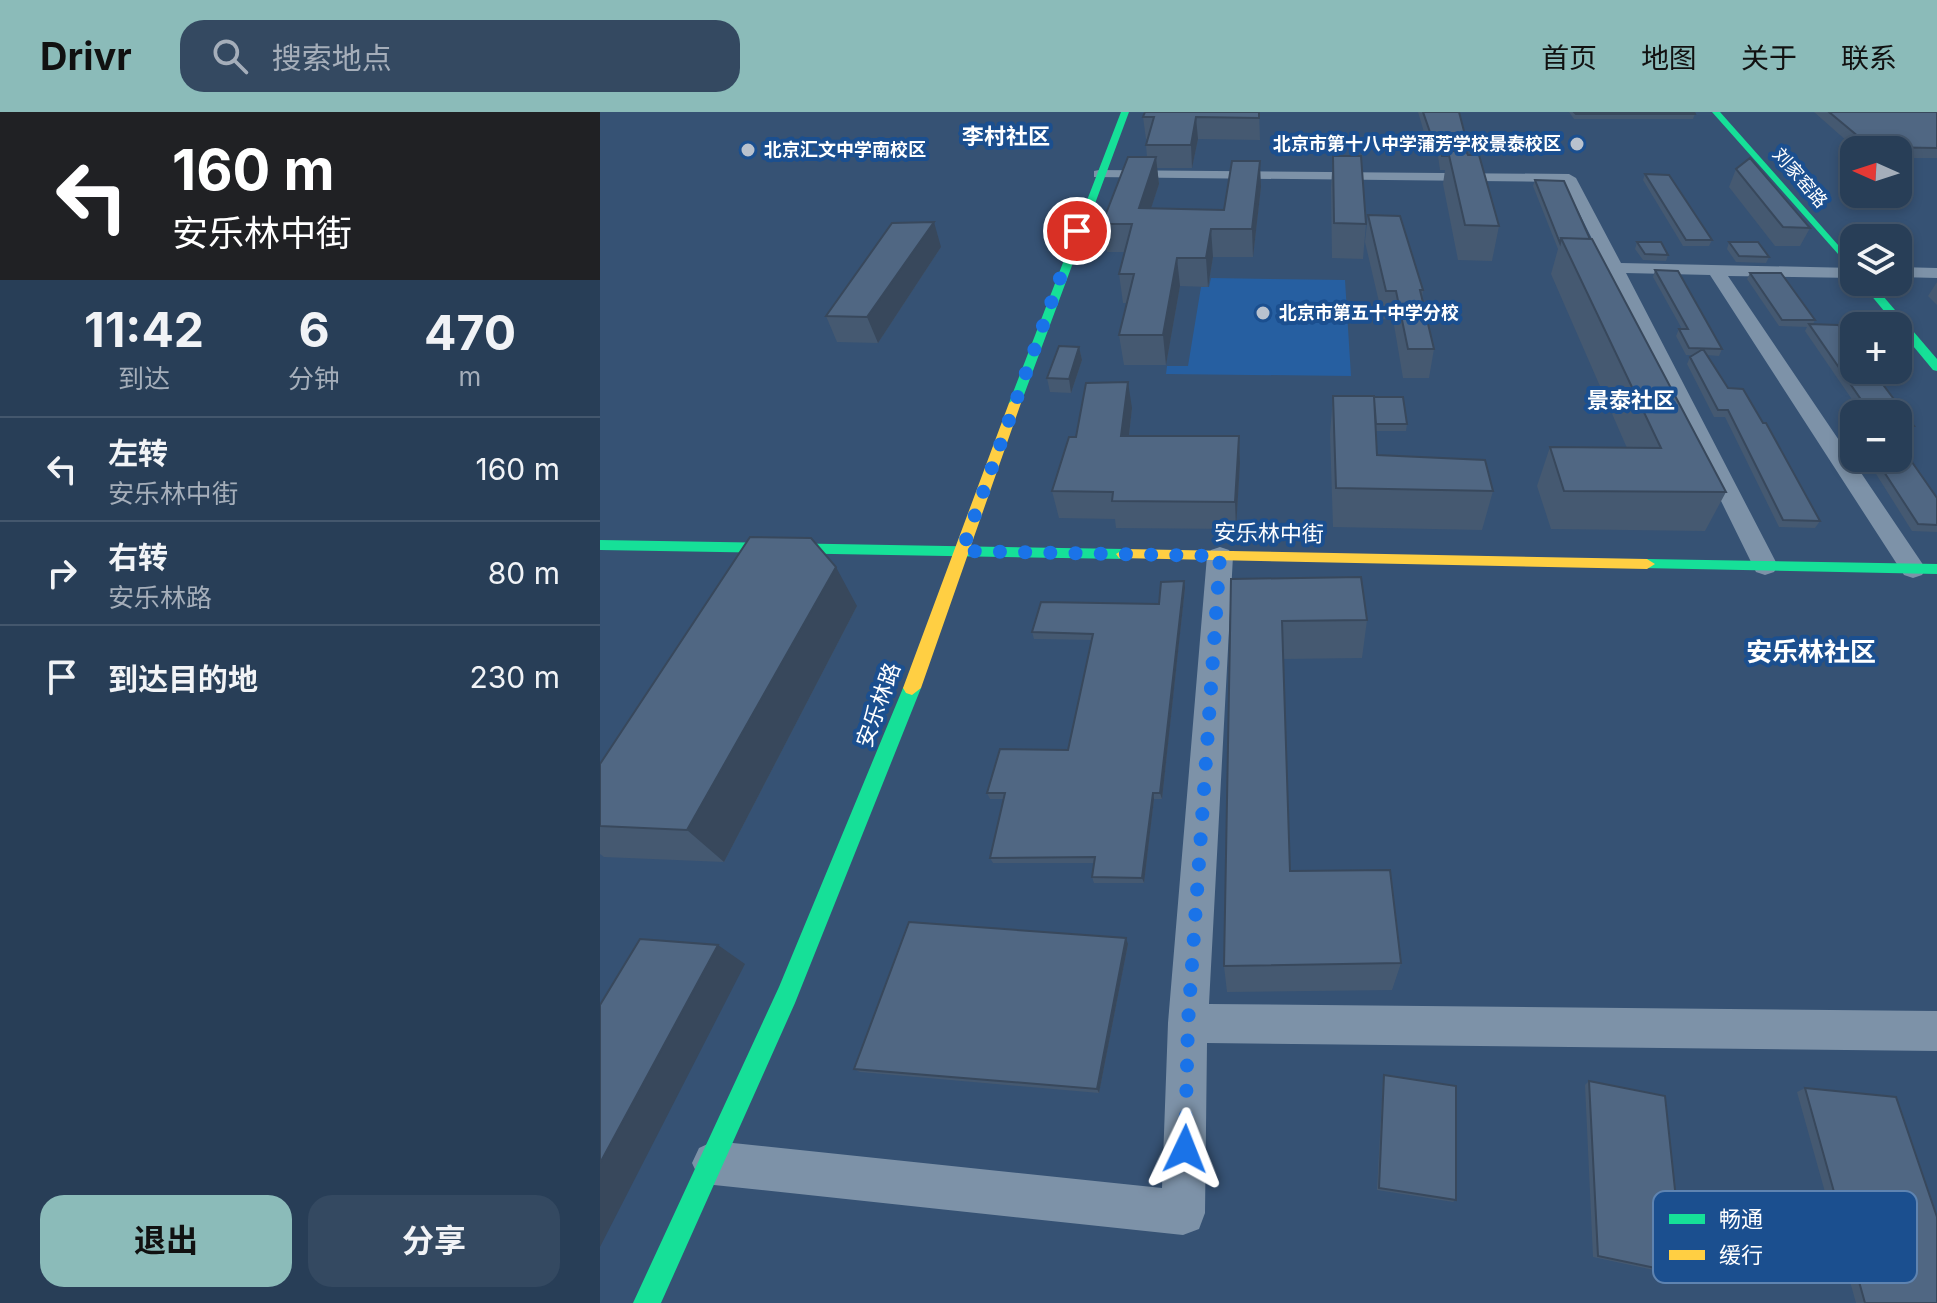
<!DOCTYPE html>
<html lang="zh">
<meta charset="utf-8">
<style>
:root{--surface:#283e57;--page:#344961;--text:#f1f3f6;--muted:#a5aeba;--line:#44576d;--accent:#8bbbb9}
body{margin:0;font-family:Inter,"Noto Sans SC",sans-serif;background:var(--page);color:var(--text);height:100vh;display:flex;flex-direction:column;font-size:30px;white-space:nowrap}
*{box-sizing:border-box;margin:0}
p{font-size:26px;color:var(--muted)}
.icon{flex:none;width:44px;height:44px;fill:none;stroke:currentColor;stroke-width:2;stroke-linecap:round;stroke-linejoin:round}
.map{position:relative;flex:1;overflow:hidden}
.panel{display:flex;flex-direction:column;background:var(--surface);width:600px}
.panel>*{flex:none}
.banner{background:#202124;color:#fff;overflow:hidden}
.needle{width:52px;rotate:273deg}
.fabs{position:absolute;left:1240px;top:24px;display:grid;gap:16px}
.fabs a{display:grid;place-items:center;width:72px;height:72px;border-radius:16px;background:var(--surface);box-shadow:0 4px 12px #0003,0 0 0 2px var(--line);font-size:40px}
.pin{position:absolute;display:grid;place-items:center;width:68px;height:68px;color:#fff;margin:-34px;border:4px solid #fff;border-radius:50%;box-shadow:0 2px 8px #0007}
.me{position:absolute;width:88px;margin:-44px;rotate:2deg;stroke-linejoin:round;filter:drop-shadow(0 0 6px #0008)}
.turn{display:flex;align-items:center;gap:28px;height:168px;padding:0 40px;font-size:36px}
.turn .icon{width:104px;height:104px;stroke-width:2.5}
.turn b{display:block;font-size:56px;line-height:68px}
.eta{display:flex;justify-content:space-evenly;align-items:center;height:136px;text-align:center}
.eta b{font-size:48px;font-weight:700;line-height:56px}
.cta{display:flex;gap:16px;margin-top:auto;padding:16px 40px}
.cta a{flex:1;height:92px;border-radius:24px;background:var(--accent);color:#111;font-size:32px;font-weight:700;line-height:92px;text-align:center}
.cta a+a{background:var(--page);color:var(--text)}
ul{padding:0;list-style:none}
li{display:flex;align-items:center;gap:24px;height:104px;padding:0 40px;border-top:2px solid var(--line)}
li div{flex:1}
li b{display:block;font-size:30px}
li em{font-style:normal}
header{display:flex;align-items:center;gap:48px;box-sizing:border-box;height:112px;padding:0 40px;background:var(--accent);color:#111}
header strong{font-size:38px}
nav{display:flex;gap:44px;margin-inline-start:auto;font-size:28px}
.search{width:560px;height:72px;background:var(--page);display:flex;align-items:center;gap:20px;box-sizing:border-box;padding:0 28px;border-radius:24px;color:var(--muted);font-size:30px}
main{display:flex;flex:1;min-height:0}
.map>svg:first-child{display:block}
.green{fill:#265fa1}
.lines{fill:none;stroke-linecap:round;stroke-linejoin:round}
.street{fill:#7d92a8;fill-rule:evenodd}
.fast{fill:#16e098;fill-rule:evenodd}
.slow{fill:#ffcf43;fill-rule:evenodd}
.wall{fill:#455971}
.shaded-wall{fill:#38485c}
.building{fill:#506783;stroke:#38485c;stroke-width:2}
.route{stroke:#1a73e8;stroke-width:14;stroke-dasharray:0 25.2}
.poi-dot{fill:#b9c2ce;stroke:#1b4f8f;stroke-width:3}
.labels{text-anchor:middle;stroke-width:8;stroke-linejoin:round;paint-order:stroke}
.far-poi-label{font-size:18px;font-weight:bold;fill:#fff;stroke:#1b4f8f;text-anchor:start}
.far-street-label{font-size:18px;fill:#fff;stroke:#1b4f8f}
.far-quarter-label{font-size:22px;font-weight:bold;fill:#fff;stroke:#1b4f8f}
.street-label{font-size:22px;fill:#fff;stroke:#1b4f8f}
.quarter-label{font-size:26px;font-weight:bold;fill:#fff;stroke:#1b4f8f}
.key{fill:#1b4f8f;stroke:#5f84b1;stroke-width:2}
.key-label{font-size:22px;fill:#fff}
</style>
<header>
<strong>Drivr</strong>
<div class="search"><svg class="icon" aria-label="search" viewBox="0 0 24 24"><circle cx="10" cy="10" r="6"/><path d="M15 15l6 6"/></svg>搜索地点</div>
<nav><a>首页</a><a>地图</a><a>关于</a><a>联系</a></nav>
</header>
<main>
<section class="panel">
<div class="banner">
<div class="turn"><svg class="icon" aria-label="left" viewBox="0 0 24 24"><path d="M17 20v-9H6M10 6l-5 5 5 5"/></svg><div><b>160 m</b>安乐林中街</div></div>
</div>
<div class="eta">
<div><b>11:42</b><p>到达</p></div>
<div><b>6</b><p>分钟</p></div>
<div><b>470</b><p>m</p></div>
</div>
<ul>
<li><svg class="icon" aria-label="left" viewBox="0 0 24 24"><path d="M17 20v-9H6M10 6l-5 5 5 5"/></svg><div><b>左转</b><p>安乐林中街</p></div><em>160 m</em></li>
<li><svg class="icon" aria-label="right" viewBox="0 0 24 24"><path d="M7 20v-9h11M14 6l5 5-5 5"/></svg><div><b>右转</b><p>安乐林路</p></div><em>80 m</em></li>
<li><svg class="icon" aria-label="arrive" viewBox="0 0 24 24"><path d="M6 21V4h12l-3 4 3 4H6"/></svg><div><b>到达目的地</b></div><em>230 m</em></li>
</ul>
<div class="cta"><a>退出</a><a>分享</a></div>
</section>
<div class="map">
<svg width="1337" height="1191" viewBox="0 0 1337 1191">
<rect width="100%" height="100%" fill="#365274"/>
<!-- green -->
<path class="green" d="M611,166L745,168L751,264L566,262L567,254H588L601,175H609Z"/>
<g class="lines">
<!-- street -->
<path class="street" d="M499,58L969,62L976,66L1021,151L1254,156V166L1128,164L1326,457L1322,463L1313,466L1304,463L1110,163L1026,161L1178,454L1174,460L1165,463L1156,460L964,70L494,65V59Z
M1298,155L1337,156V166L1298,165Z
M620,435L629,438L633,444L609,892L1337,899V939L607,931L605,1101L599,1117L583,1123L114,1073L99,1066L92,1051L99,1036L114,1029L562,1076L568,911L607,444L611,438Z"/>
<!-- fast -->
<path class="fast" d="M521,0H529L421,291L410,294L409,291Z
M1112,0H1120L1254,151V160Z
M1260,170H1271L1337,247V259L1333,258Z
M0,428L524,437L532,442L524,447L0,438Z
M1047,447L1337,452V462L1042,456L1039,452Z
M312,569L321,576L195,891L61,1191H33L179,875L303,576Z"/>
<!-- slow -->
<path class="slow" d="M415,287L421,291L321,576L312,583L306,581L303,576L409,291Z
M524,437L1047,447L1055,452L1047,457L519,446L516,442Z"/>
</g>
<!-- wall -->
<path class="wall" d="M659,0L660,28L598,27L592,56H557L559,72L551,96L624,98L661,75L653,145H613L608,175L580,174L566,253H524L519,223L527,191H523L519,162L525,140H507L502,112L547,45L546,33L548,27H546L543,5Z
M818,0H859L865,23L863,37H856L899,114L892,149L858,148L843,72L845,58H840L837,37H829Z
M969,0H1094L1095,2L1093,7H974Z
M1214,0H1337V46H1298V38H1257Z
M733,44L766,112L763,147L732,146L731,76Z
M1136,57L1210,116L1200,134H1175L1129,75Z
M1045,62L1112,128L1109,134H1083L1043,68Z
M935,68L990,127L1126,380L1105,419L951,417L937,374L950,335L1027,336L951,162L958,137L933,74Z
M768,103L823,178L822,186L834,237L829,266H803L793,207H783L765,130Z
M1037,130L1068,143L1066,149L1043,148L1035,137Z
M1129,130L1169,145L1166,151L1136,150L1127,137Z
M341,135L278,231L237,230L226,204Z
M1055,158L1122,237L1119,244L1107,243L1128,276L1220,409L1215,416L1179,415L1125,305H1114L1087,252L1090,245L1093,243H1086L1076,224L1079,217H1082L1053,165Z
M1150,161L1215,208L1213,212L1314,314L1309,321H1298V302H1262L1205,219L1207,215L1179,214L1147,167Z
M1337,170V193L1328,184Z
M479,235L482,248L471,281L450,280L447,266Z
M733,284L807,312L806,319H776L777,343L893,379L882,418L733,415L730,322Z
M532,296L529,324H639L640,351L636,417L516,416L515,407L459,406L452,379L476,325Z
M1266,346H1298L1337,386V420L1312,419Z
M631,467L767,508L762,546L683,547L690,759L801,851L792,878L627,880L624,854Z
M585,476L562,687H554L544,771H494L492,765L494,751H393L390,746L403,687H390L387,681L468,638L492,528L434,527L432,520L559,492Z
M257,494L124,750L4,745L0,742V652Z
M528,832L499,981L260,960L254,957Z
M784,963L856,1088L853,1090L777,1078L783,967Z
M989,969L1084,1162L1077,1163L993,1145L985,973Z
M1205,976L1337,1191H1256L1197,980Z"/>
<!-- shaded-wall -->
<path class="shaded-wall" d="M596,5L598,27L592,56L591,33Z
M556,45L559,72L542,124L539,96Z
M660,49L661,75L653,145L652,117Z
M334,110L341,135L278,231L267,205Z
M611,117L613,145L608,175L606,146Z
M577,146L580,174L566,253L563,223Z
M479,235L482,248L471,281L469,267Z
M528,270L532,296L526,350L521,324Z
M639,324L640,351L636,417L635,390Z
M236,455L257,494L124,750L87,718Z
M584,469L585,476L562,687L560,681Z
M553,681L554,687L544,771L542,766Z
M526,826L528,832L499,981L497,977Z
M118,833L145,852L0,1135V1051Z"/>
<!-- building -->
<path class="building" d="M545,0H659V6L596,5L591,33H546L554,5H543Z
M823,0H859L865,23H850L856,39H848L847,44H842L838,26L848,23H831Z
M974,0H1094L1095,2H976Z
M1229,0H1337V36L1271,35Z
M848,39H866L868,43H879L899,114L865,113Z
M733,44H761L766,112L734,111Z
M528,45H556L539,96L624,98L632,49H660L652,117H611L606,146H577L563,223H519L534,162H519L532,112H502Z
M1150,46L1210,116L1183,115L1136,57Z
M1045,62L1069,63L1112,128H1086Z
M935,68L964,69L990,127L961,126L960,131Z
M768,103L800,104L823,178H820L834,237H808L796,179H786Z
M334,110L267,205L226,204L292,111Z
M961,126L992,127L1126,380L964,379L950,335L1061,336Z
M1037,130H1061L1068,143L1045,142Z
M1129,130H1158L1169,145L1139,144Z
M1055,158L1078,159L1122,237L1089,236L1079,217H1088Z
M1150,161H1181L1215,208H1182Z
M1209,212L1238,213L1254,234V258H1272L1314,314H1298V302H1271Z
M459,234L479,235L469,267L447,266Z
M1103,237L1128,276L1143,277L1163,311H1166L1220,409L1183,408L1128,298H1118L1090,245Z
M528,270L521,324H639L635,390L512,389L513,380L452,379L469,325H476L486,271Z
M733,284H774L777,343L885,348L893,379L736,376Z
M774,285H803L807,312H776Z
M1298,330L1337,386V413L1318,412L1275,346H1298Z
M150,425L211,426L236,455L87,718L0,714V652Z
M761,465L767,508L682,509L690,759L790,758L801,851L624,854L631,467Z
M584,469L560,681H553L542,766L492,765L495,745L390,746L405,681H387L400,637L468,638L493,522L432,520L441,490L559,492L561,470Z
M309,810L526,826L497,977L254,957Z
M40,827L118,833L0,1051V893Z
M784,963L856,974V1088L779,1076Z
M989,969L1065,984L1084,1162L998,1144Z
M1205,976L1296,985L1337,1105V1191H1265Z"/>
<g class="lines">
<!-- route -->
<path class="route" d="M477,119L362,439L620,444L588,911L585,1037"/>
</g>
<!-- markers -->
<g class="poi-dot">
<circle cx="977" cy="32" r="8"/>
<circle cx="148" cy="38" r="8"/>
<circle cx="663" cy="201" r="8"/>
</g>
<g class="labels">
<!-- far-poi labels -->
<g class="far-poi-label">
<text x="961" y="38" text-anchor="end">北京市第十八中学蒲芳学校景泰校区</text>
<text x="164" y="44">北京汇文中学南校区</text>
<text x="679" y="207">北京市第五十中学分校</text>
</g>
<!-- far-street labels -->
<g class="far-street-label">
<text transform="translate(1200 66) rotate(49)" y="6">刘家窑路</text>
</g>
<!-- far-quarter labels -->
<g class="far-quarter-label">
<text x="406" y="32">李村社区</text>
<text x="1031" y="296">景泰社区</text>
</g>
<!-- street labels -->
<g class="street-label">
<text transform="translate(669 421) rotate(1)" y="8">安乐林中街</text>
<text transform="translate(278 593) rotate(-70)" y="8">安乐林路</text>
</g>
<!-- quarter labels -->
<g class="quarter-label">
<text x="1211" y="549">安乐林社区</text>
</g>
</g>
<!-- legend -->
<rect x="1053" y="1079" width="264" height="92" rx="12" class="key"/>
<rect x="1069" y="1102" width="36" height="10" fill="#16e098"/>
<rect x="1069" y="1138" width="36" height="10" fill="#ffcf43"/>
<g class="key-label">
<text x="1119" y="1115">畅通</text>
<text x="1119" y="1151">缓行</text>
</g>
</svg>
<div class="fabs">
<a><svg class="needle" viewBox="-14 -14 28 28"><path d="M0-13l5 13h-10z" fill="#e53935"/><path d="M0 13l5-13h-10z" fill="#a5aeba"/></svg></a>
<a><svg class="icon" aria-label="layers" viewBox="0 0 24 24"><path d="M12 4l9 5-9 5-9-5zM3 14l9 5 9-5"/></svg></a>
<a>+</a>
<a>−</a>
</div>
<div class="pin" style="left:477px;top:119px;background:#d93025"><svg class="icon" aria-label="arrive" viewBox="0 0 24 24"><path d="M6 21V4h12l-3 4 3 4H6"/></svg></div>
<svg class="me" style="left:585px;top:1037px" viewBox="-20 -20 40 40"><path d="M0-17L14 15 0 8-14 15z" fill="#1a73e8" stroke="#fff" stroke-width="4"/></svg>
</div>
</main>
